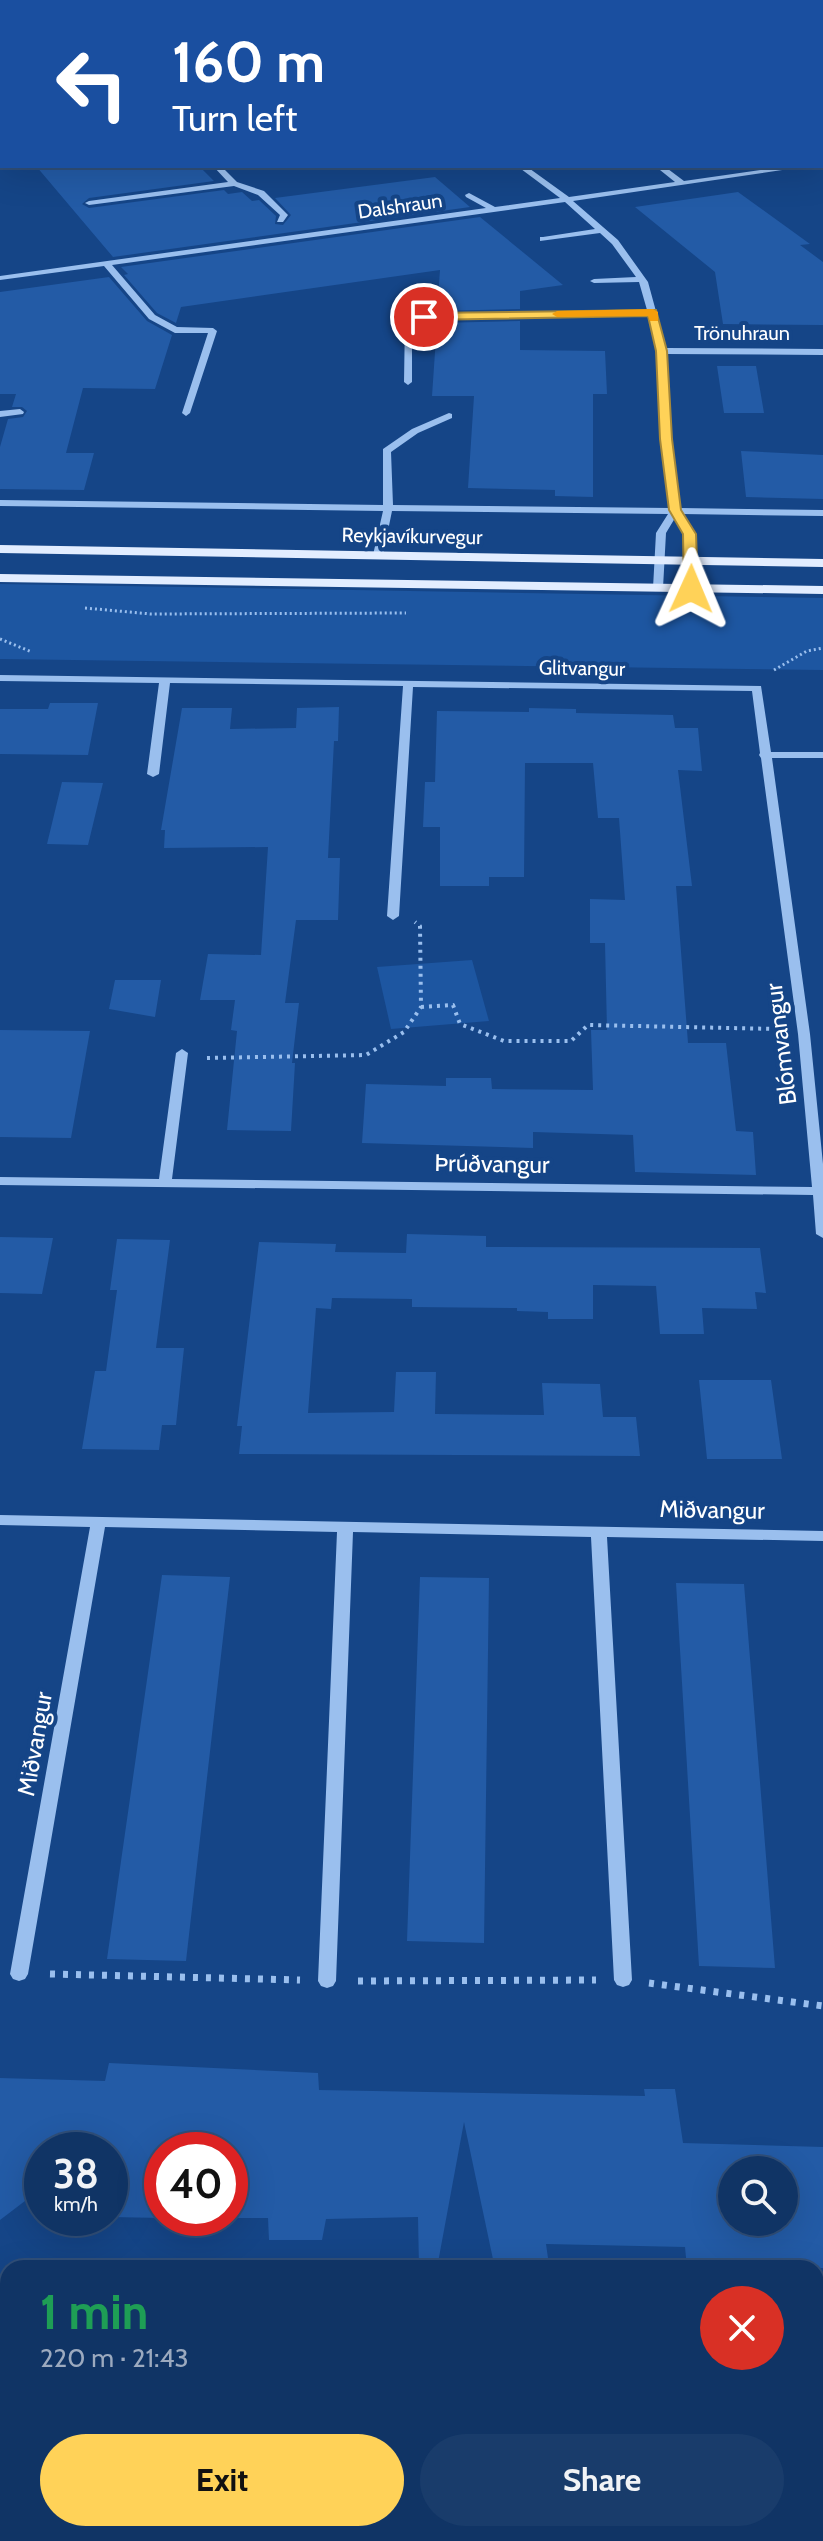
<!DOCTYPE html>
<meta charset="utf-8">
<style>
:root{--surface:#103465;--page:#193c6b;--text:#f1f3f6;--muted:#9caabf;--line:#304f79;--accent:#ffd258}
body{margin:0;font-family:Cabin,sans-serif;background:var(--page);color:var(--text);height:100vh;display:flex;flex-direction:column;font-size:30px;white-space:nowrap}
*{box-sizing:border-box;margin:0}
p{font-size:26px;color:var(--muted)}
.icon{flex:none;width:44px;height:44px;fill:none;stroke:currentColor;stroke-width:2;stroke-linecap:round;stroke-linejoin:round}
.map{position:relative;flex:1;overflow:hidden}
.sheet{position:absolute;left:0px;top:2260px;width:824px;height:282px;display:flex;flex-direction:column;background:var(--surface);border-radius:24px 24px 0 0;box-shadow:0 8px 32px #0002,0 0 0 2px var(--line)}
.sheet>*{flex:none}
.top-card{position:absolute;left:0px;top:0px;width:824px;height:168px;box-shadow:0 8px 32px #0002,0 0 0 2px var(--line);background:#1a4fa0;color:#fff;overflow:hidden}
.fabs{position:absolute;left:718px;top:2156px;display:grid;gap:16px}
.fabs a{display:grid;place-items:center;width:80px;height:80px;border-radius:50%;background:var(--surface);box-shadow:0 8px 32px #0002,0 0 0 2px var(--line);font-size:40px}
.speed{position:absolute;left:24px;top:2132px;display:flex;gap:16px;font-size:40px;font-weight:700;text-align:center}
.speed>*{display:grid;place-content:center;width:104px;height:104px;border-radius:50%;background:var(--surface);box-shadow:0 8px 32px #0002,0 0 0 2px var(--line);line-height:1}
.speed small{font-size:20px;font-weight:400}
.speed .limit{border:12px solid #d22;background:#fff;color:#111}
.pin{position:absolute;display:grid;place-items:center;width:68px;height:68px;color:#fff;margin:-34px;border:4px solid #fff;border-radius:50%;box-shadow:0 2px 8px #0007}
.me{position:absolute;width:88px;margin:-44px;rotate:1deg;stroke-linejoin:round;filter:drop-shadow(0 0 6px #0008)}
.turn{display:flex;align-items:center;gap:28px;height:168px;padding:0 40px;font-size:36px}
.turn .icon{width:104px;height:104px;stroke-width:2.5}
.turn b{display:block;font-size:56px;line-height:68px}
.round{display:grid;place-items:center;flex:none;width:84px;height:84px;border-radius:42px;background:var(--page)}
.summary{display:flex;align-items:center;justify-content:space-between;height:136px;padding:0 40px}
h1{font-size:48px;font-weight:700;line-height:60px;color:#1e9e55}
.primary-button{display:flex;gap:16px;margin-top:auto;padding:16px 40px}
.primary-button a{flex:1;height:92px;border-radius:48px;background:var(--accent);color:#111;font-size:32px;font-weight:700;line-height:92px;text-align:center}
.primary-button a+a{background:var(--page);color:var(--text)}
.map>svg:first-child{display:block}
.green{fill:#1d56a1}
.building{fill:#235ba6;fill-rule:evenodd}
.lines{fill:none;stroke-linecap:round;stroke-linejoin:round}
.path-far2{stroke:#9abfee;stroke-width:3;stroke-dasharray:2 3;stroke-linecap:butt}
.path-far1{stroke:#9abfee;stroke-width:4;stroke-dasharray:3 5;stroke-linecap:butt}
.path{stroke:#9abfee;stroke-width:7;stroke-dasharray:5 8;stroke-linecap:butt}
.minor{fill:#9abfee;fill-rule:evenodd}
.major{fill:#e2edff;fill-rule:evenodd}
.route{fill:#ffd258;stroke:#a68839;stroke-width:2}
.slow{fill:#f59e0b}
.labels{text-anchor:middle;stroke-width:8;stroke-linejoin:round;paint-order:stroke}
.far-street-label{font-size:20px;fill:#fff;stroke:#154587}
.street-label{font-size:24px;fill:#fff;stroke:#154587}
</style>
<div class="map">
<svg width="823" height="2541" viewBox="0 0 823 2541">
<rect width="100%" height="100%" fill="#154587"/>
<!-- green -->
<path class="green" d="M0,584L823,598V670L0,659Z
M472,960L489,1021L391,1029L377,967Z"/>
<!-- building -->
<path class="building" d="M36,166H199L214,181L89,198L82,204L89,208L224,190L228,194L242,192L252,201L259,200L276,216L275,224L283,225L291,215L275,198L435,177L470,207L113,257Z
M738,192L810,244L800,245L823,262V325L723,324L715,272L635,207Z
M480,217L563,285L520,291V309L437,311L440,270L181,307L176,323L157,313L124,275L128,274L121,267Z
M109,277L147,321L172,335L155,389L83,388L66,453H94L84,490L0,489V447L8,419L23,417L27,411L22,407H12L16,394H0V292Z
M520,321V350L605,351L607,394H593V497L555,496V490L468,488L474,396H432L437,323Z
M717,366H756L764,413H724Z
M741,451L823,455V499L746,497Z
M50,703H98L88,755L0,754V709H48Z
M339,707L338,741H334L328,858H340L338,920H296L285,1003H299L292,1063H295L291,1131L227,1130L237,1031L231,1030L235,1000H200L208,954L261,955L268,847L164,848L165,830H161L182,708H232L230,729L296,728L297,708Z
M529,708L576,709V713L673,715L675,728H698L702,771L678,770L692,886H676L688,1043H726L736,1131L753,1132L756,1175L635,1172L633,1135L533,1132V1148L362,1143L366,1084L446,1086V1078H491L492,1089L593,1090L591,1030H607L605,943H590V899L625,900L619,818H598L593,763H525L524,877H489V886H440V827H423L425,782H435L437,711L529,712Z
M62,782L103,783L88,845L47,844Z
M115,980H161L155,1017L109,1009Z
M0,1030L90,1031L71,1138L0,1137Z
M407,1234L486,1236V1247L760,1248L766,1293L755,1292L757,1309L702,1308L704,1334H660L656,1286L593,1285V1319H548V1312L517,1311V1308L412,1307V1299L332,1298L331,1309L316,1308L308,1413L394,1412L396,1372H436L435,1414L544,1415L542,1383L600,1384L603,1417H636L640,1456L239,1454L242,1426H237L259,1242L336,1244L335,1252L406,1253Z
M0,1237L53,1238L42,1294L0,1293Z
M117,1239L170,1240L156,1348H184L176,1425H162L159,1450L82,1449L95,1371H106L117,1290H110Z
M699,1380H771L782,1459H707Z
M162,1575L230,1577L186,1961L107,1959Z
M420,1577L489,1578L484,1943L407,1941Z
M676,1583L744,1584L775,1968L699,1966Z
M109,2063L318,2073L319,2090L645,2096L644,2089H675L683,2143L823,2147V2268H687L685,2247L546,2244L549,2265L494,2264L464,2122L437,2268H419L418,2217L326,2219L322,2240H269L268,2218H230V2150H162V2218L110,2217V2150H42V2188L0,2220V2078L105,2081ZM732,2170H784V2222H732Z"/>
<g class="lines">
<!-- path-far2 -->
<path class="path-far2" d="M748,1L751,2
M775,2L791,0
M85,608L151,614L406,613
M0,639L32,652
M774,670L807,651L823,648"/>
<!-- path-far1 -->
<path class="path-far1" d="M421,1007L453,1005L460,1024L504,1041H571L588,1025L778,1029
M207,1058L366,1055L404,1032L421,1007L420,926L415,922"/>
<!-- path -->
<path class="path" d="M50,1974L300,1980
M358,1981L596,1980
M649,1983L823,2006"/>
<!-- minor -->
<path class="minor" d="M0,23H2L0,28Z
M822,48H823V52H822Z
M0,68H2V73H0Z
M0,90H2L0,95Z
M822,99H823V103H822Z
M0,131H2V136H0Z
M822,162H823V166H821Z
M213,166H221L237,182L264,191L288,215L283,222H277L280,215L258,195L234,186L89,205L85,203L89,201L228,182Z
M517,166H526L569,197L675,182L655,166H664L684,181L789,166H809L573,201L618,240L648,282L666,348L823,349V355L666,354L671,439L680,508L823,510V516L682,514L695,534L696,589L691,592L686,589L685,534L675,518L666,533L663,588L658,591L653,588L656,533L668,514L392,511L383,555L378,558L373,555L383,511L0,506V500L383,505V449L412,429L449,413L452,414V418L418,433L391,452L393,505L670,508L661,439L658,351L648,315L424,320L412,322V382L408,385L404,382L405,319L424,314L647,310L639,282L594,283L590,281L594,279L636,277L612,244L600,233L540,241V237H543L595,229L565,202L112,265L155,315L177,327L213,328L217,331L190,413L186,416L182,413L208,333H175L149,319L104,266L0,280V276L486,208L466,197L465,195L469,193L495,207L560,198Z
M20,409L24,412L23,414L0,417V411Z
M0,675L761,686L771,752H823V758H772L810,1034L823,1164V1238L816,1234L813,1195L0,1185V1177L159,1179L176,1053L182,1049L188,1053L172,1179L812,1187L798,1034L761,758L759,755L760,753L752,691L413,687L399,916L393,920L387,916L403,686L170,683L159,774L153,777L147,774L159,683L0,681Z
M0,1515L823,1531V1541L607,1537L632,1980L629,1985L623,1987L617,1985L614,1980L591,1537L353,1532L336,1981L333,1986L327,1988L321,1986L318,1981L337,1532L105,1527L28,1974L25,1979L19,1981L13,1979L10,1974L90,1527L0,1525Z"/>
<!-- major -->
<path class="major" d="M822,28H823V34H822Z
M0,107H2V114H0Z
M0,125H2V131H0Z
M0,545L823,559V567L0,553Z
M0,574L823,586V594L0,582Z"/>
</g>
<!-- route -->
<path class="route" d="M656,310L667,351L672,439L681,510L696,534L698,589L691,593L684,589L683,534L669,510L660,439L656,351L648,316L424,320L419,317L424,313Z"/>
<!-- slow -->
<path class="slow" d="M653,309L658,312V321H650L648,316L557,317L552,314L557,311Z"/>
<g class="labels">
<!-- far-street labels -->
<g class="far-street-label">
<text transform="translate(400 206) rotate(-8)" y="7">Dalshraun</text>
<text x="742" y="340">Trönuhraun</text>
<text transform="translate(412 536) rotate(1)" y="7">Reykjavíkurvegur</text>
<text transform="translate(582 668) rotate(1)" y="7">Glitvangur</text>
</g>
<!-- street labels -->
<g class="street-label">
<text transform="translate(781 1044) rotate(-97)" y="8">Blómvangur</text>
<text transform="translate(492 1164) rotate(1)" y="8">Þrúðvangur</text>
<text transform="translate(712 1510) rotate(1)" y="8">Miðvangur</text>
<text transform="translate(35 1744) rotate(-80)" y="8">Miðvangur</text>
</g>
</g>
</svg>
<div class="fabs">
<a><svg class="icon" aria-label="search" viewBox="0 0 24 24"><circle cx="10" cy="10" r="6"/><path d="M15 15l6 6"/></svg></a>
</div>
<div class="speed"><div>38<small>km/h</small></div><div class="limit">40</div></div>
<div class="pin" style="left:424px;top:317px;background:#d93025"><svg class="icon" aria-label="arrive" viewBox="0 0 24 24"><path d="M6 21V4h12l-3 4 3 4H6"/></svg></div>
<svg class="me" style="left:691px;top:589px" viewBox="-20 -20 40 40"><path d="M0-17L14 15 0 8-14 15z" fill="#ffd258" stroke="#fff" stroke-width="4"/></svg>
<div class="top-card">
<div class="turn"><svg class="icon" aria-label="left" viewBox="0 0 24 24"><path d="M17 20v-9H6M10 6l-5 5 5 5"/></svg><div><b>160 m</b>Turn left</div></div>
</div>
<section class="sheet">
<div class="summary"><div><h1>1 min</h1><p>220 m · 21:43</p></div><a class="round" style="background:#d93025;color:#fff"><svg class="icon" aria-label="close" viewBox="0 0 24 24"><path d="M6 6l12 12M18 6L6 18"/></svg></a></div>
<div class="primary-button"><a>Exit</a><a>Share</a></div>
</section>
</div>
